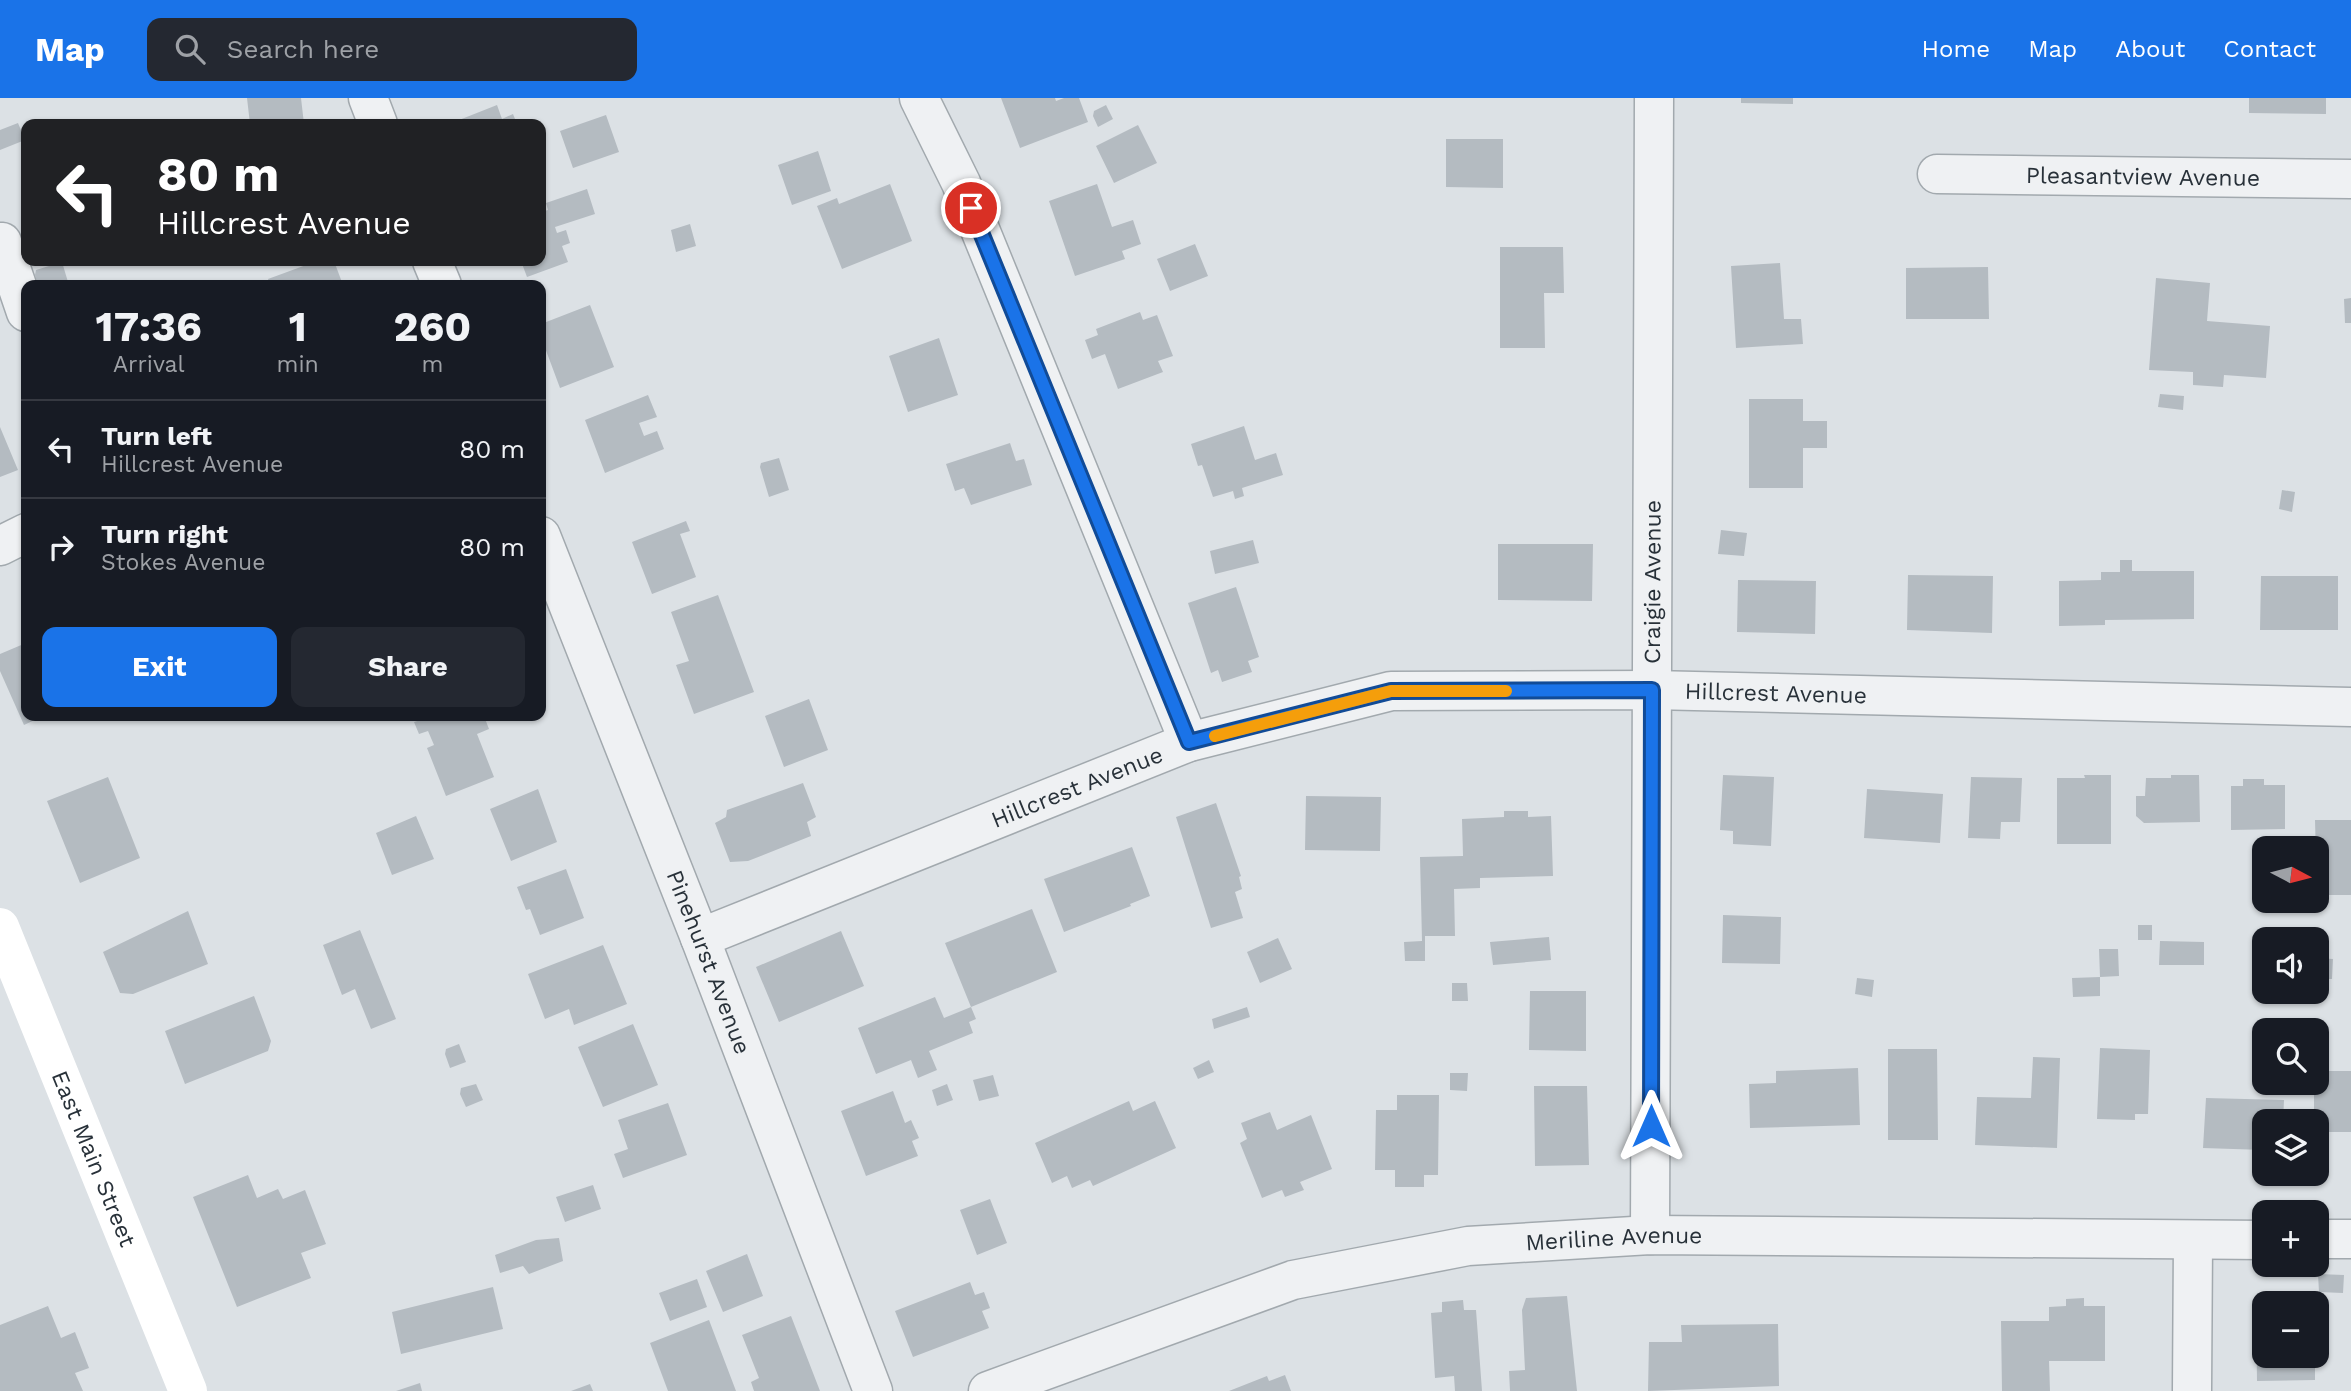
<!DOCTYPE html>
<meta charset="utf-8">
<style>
:root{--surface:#171b24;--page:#242831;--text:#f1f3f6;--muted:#9ea1a6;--line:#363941;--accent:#1a73e8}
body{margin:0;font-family:"Work Sans",sans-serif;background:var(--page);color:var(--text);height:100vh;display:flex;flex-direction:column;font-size:26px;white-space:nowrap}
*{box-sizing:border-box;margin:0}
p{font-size:23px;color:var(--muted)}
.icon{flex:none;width:38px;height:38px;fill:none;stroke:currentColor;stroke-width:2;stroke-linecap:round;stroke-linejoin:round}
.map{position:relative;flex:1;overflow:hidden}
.panel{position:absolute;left:21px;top:182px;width:525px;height:441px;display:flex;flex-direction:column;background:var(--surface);border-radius:14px;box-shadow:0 2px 5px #0004}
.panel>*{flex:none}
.guide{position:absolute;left:21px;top:21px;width:525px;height:147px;border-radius:14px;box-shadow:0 2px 5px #0004;background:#202124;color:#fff;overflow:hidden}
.needle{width:46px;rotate:97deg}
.buttons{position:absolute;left:2252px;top:738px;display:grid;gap:14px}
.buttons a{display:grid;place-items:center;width:77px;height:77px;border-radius:14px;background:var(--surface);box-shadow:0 2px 5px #0004;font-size:35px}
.pin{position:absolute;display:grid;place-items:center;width:60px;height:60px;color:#fff;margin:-30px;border:4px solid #fff;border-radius:50%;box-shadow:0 2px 7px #0007}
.me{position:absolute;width:77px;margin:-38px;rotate:0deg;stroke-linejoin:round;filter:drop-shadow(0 0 5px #0008)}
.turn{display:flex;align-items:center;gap:24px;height:147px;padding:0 21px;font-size:32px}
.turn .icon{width:91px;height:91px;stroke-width:2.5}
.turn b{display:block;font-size:49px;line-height:60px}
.eta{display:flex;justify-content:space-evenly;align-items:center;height:119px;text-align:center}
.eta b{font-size:42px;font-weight:700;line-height:49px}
.primary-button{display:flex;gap:14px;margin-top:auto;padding:14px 21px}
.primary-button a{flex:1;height:80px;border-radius:14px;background:var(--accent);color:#fff;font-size:28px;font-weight:700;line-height:80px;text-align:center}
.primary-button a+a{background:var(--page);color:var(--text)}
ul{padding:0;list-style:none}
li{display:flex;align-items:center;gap:21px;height:98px;padding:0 21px;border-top:2px solid var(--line)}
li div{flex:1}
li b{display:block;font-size:26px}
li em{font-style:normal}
header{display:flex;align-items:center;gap:42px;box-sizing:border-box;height:98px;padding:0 35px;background:var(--accent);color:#fff}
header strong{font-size:33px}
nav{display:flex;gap:38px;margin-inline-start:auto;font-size:24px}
.search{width:490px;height:63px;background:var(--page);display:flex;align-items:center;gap:18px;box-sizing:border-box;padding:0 24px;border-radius:14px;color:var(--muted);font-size:26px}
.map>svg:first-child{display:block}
.building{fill:#b4bbc1}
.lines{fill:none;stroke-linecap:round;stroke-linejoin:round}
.street-casing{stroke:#a2a9ae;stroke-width:41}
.street{stroke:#eff1f3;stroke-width:38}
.secondary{stroke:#fff;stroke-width:38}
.route-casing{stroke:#114b97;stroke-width:18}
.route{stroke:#1a73e8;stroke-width:12}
.slow{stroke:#f59e0b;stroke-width:12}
.labels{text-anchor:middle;stroke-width:6;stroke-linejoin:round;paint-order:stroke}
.street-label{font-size:23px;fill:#283139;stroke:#ebf0f3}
</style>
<header>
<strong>Map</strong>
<div class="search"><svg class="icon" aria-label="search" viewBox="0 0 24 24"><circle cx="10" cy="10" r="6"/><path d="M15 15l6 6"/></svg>Search here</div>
<nav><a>Home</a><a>Map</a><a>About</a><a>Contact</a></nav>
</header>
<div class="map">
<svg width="2351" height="1293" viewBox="0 0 2351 1293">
<rect width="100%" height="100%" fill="#dce1e5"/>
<!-- building -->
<path class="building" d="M247,0H301L304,26H250Z
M1001,0H1055L1056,3L1064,0H1079L1088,24L1020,50Z
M1741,0H1793V6L1741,5Z
M2249,0H2326V16L2249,15Z
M497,7L502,21L513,16L517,26H449Z
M1106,7L1113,21L1098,29L1093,18L1094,13Z
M606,17L619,54L573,70L560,33Z
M18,25L25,42L0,52V32Z
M1138,27L1157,65L1114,85L1096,48Z
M1446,41H1503V90L1446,89Z
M818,53L831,93L792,107L778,67Z
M26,78V96L21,80Z
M890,86L912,143L842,171L817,108L837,100L839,106Z
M1097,86L1112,129L1133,122L1141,146L1122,153L1125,161L1075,178L1049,103Z
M587,91L595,116L555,129L557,135L566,132L570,145L562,148L568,164L527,179L521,163H541V114L548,112L546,105Z
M690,126L696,148L676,154L671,132Z
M1195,146L1208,178L1170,193L1157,161Z
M1500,149H1563L1564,195H1544L1545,250H1500Z
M317,163H334L343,187H270L268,181Z
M62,164L68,184L57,187H38L35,177L36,172Z
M1780,165L1784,221H1801L1803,246L1736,250L1731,168Z
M1988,169L1989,221H1906V170Z
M2156,180L2210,185L2207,223L2270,228L2266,280L2224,277L2223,289L2193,287V274L2149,272Z
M2351,200V225H2345L2344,201Z
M590,207L614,269L560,290L541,239V226Z
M1140,214L1143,222L1157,217L1173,258L1158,263L1163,274L1118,291L1105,256L1092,261L1085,242L1098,237L1096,231Z
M939,240L958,297L908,314L889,258Z
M2160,296L2184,298L2183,312L2158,309Z
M648,297L657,319L639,325L644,338L657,333L664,351L605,375L585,322Z
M1749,301H1803V323H1827V350H1803V390H1749Z
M1244,328L1255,362L1276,355L1283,377L1242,390L1244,398L1235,401L1233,393L1213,399L1202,367L1198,368L1191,346Z
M0,329L18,372L0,379Z
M1010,345L1016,363L1024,361L1032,387L971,407L964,390L955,393L946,366Z
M779,360L789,392L769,399L760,369L761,365Z
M2282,392L2295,394L2292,414L2279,411Z
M686,423L690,433L680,436L696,479L652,496L632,444Z
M1721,432L1747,435L1744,458L1718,456Z
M1253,442L1259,465L1215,476L1210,453Z
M1498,446H1593L1592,503L1498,502Z
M2120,462H2132V473H2194V521L2105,522V527L2059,528V483L2101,482V474H2120Z
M1908,477L1993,478L1992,535L1907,532Z
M2261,478H2338V532H2260Z
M1738,482L1816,483L1815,536L1737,534Z
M1236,489L1259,559L1248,563L1252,574L1222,584L1218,572L1211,575L1188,505Z
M718,497L754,594L694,616L676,567L689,563L671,514Z
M26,545V618H43L24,627L0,573V556Z
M809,601L828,652L784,669L765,618Z
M423,618H484L489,631L477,636L494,679L446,698L427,650L434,647L428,633L419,636L414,624L424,621Z
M1723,677L1774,679L1771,748L1733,746V733L1720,732Z
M2084,677H2111V746H2057V680H2085Z
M2171,677H2199L2200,724L2144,725L2136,718V698H2145L2146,680H2171Z
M108,679L140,760L80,785L47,703Z
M1971,679L2022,680L2020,724H2001L2000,741L1968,740Z
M2243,681H2264V687H2285V731L2231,732V688H2243Z
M803,685L816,719L807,724L811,738L748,763L730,764L715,725L726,719L727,712Z
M538,691L557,744L511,763L490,711Z
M1867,691L1943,696L1940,745L1864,740Z
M1306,698L1381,699L1380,753L1305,752Z
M1216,705L1241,778L1239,779L1242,791L1235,794L1243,820L1211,830L1176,719Z
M1504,713H1528V719L1551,718L1553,778L1480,780V790L1454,791L1455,838H1425V863H1405L1404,844L1422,843L1420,759L1463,758L1462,721L1504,719Z
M416,718L434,761L392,777L376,735Z
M2315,722H2351V797H2317Z
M1132,749L1150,798L1130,806L1131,808L1064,834L1044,781Z
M566,771L584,820L540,837L530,811L526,812L517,789Z
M1032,811L1057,874L971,909L945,845Z
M188,813L208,866L133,896L120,895L103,854Z
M1723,817L1781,819L1780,866L1722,865Z
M2138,827H2152V842H2138Z
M360,832L396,921L371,931L355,891L342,897L323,847Z
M841,833L864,888L779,924L756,869Z
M1549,839L1551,862L1493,867L1490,844Z
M1278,840L1292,871L1260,885L1247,854Z
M2160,843L2204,844V867H2159Z
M603,847L627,906L574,927L569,911L545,921L528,876Z
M2099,851H2118L2119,878L2100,879Z
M2317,860L2333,861L2332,881H2317Z
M2100,879V898L2073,899L2072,880Z
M1857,880L1874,882L1872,899L1855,896Z
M1452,885H1467L1468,903H1452Z
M1530,893H1586V953L1529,952Z
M254,898L271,943L268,953L185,986L165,933Z
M935,899L944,920L971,909L976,921L969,924L973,935L929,953L937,972L918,980L911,962L876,976L858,930Z
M1247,909L1250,919L1214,931L1212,921Z
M633,926L658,987L603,1009L578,949Z
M459,946L466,964L450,970L445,956L446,951Z
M2100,950L2150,952L2148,1016H2135V1022L2097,1021Z
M1888,951H1937L1938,1042H1888Z
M2033,959L2060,960L2057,1050L1975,1047L1977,999L2031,1000Z
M1209,962L1214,974L1198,981L1193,970Z
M1858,970L1860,1027L1750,1030L1749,986L1776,985V973Z
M2317,973H2351V1034H2317V1024H2314V985H2317Z
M1450,975H1468L1467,993L1450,992Z
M993,977L999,998L979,1003L973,982Z
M476,986L483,1002L466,1009L460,996L461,990Z
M947,986L953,1002L937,1008L932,992Z
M1534,988H1587L1589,1067L1535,1068Z
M893,993L905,1025L911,1022L919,1040L912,1043L918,1058L866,1078L841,1013Z
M1397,997H1439L1438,1077H1424V1089H1395V1072H1375L1376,1012H1397Z
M2206,1000L2284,1002L2283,1024H2264V1052L2203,1050Z
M1129,1003L1133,1013L1155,1003L1176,1050L1093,1088L1090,1082L1072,1090L1067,1078L1052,1085L1035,1045Z
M668,1005L687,1057L623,1080L614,1056L628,1051L618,1022Z
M1270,1014L1277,1032L1311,1017L1332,1071L1300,1084L1304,1092L1285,1099L1282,1092L1262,1100L1240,1045L1247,1041L1241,1025Z
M248,1077L257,1100L278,1091L283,1101L305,1092L326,1146L301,1155L311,1180L237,1209L193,1099Z
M593,1087L601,1111L565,1124L556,1099Z
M990,1101L1007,1145L977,1157L960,1112Z
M559,1140L563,1163L529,1176L523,1168L500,1175L495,1157L536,1142Z
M747,1156L763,1198L723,1214L706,1173Z
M2318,1176L2344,1177L2343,1195L2319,1194Z
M697,1181L707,1209L670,1223L659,1195Z
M970,1184L975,1197L984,1194L990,1210L982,1213L989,1230L913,1259L895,1213Z
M493,1189L503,1231L401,1256L392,1214Z
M1567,1198L1577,1293H1510L1509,1273L1525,1272L1522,1212L1526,1200Z
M2084,1200V1208H2105V1263H2049L2050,1293H2002L2001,1223H2049V1209L2066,1208V1201Z
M1463,1202L1464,1212H1476L1482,1293H1455L1454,1278L1435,1280L1431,1215L1442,1214V1204Z
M2264,1204V1258H2315V1282L2257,1283L2256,1205Z
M48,1208L61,1240L75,1234L89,1270L75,1275L83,1293H0V1227Z
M791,1218L820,1293H754L751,1284L759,1280L742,1237Z
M709,1222L736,1293H668L650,1245Z
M1778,1226L1779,1288L1648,1293L1649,1244H1682L1681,1227Z
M1285,1277L1291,1293H1229L1267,1278L1269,1283Z
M420,1285L422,1293H396Z
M590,1286L593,1293H571Z"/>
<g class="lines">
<defs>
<g id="street">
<path d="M368,0L378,26"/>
<path d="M919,0L961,85L1189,644"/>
<path id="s1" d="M1937,76L2351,81"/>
<path d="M2,144L26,214"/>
<path d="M432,163L442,187"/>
<path id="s2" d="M541,438L700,840L873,1293"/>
<path d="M0,448L26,435"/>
<path id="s3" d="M700,840L1189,644L1391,593L1652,592L2351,609"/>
<path id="s4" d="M1650,1137L1654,0"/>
<path d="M2317,1141H2351"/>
<path id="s5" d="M988,1293L1293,1182L1468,1148L1650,1137L2264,1142"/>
<path d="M2192,1293L2193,1143"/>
</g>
</defs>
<!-- street casing -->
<use href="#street" class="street-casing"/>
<!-- street -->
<use href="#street" class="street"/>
<!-- secondary -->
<path class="secondary" id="s6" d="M0,829L188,1293"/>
</g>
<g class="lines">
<defs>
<path id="route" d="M971,110L1189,644L1391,593L1652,592L1651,1028"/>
</defs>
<!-- route casing -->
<use href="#route" class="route-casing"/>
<!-- route -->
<use href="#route" class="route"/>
<!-- slow -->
<path class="slow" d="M1215,638L1391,593H1506"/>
</g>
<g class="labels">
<!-- street labels -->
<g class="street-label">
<text dy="8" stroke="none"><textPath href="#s1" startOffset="206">Pleasantview Avenue</textPath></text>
<text dy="8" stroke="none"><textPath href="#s4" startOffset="653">Craigie Avenue</textPath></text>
<text dy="8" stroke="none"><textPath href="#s3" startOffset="1120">Hillcrest Avenue</textPath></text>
<text dy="8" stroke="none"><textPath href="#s3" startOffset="406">Hillcrest Avenue</textPath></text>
<text dy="8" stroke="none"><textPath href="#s2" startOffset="458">Pinehurst Avenue</textPath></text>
<text dy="8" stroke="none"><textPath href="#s6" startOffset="250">East Main Street</textPath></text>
<text dy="8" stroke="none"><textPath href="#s5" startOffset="649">Meriline Avenue</textPath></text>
</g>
</g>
</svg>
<div class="buttons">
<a><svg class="needle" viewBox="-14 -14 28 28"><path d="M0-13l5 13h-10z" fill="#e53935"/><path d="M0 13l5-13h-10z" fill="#9ea1a6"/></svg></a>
<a><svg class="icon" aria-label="sound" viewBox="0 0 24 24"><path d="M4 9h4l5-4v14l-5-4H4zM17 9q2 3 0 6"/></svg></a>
<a><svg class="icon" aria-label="search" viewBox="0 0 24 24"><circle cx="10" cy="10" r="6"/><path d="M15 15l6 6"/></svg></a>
<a><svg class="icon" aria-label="layers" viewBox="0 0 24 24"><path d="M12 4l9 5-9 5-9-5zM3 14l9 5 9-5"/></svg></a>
<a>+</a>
<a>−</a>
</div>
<div class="pin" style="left:971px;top:110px;background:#d93025"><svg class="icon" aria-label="arrive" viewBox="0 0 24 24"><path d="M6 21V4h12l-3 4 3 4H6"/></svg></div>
<svg class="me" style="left:1651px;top:1028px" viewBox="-20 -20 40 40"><path d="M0-17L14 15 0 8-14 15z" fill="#1a73e8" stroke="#fff" stroke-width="4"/></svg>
<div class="guide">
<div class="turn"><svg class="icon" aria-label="left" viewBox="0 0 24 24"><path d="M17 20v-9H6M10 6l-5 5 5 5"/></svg><div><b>80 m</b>Hillcrest Avenue</div></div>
</div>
<section class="panel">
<div class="eta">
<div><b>17:36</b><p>Arrival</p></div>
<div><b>1</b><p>min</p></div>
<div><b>260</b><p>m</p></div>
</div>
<ul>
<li><svg class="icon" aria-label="left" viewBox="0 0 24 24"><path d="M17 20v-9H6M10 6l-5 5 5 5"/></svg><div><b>Turn left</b><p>Hillcrest Avenue</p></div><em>80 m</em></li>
<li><svg class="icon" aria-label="right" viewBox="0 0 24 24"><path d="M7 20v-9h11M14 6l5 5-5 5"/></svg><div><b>Turn right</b><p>Stokes Avenue</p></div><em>80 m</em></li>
</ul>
<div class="primary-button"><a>Exit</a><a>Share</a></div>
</section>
</div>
